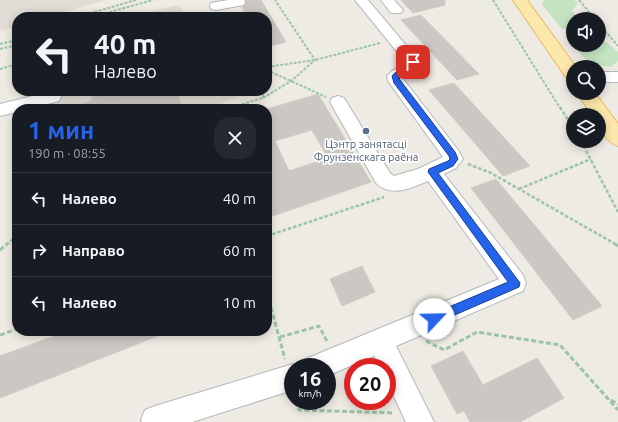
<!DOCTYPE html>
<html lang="ru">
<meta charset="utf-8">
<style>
:root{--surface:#171b24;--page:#242831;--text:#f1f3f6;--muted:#9ea1a6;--line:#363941;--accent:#2563eb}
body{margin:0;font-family:Ubuntu,sans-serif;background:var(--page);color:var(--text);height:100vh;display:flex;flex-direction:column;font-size:15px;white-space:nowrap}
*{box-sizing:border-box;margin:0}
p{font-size:13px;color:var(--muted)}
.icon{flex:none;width:22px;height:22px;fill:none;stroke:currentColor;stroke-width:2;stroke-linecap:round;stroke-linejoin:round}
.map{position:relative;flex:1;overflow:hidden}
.drawer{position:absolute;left:12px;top:104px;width:260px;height:232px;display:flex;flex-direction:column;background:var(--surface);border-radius:16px;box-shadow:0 2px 10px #0003}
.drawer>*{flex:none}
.banner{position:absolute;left:12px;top:12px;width:260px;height:84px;border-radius:16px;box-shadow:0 2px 10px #0003;background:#171b24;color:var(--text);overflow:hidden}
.controls{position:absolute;left:566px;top:12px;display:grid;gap:8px}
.controls a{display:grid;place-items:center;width:40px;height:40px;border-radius:50%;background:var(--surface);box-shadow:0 2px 10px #0003;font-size:20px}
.speed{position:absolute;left:284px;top:358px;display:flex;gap:8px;font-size:20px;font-weight:700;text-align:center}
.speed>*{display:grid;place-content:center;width:52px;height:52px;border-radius:50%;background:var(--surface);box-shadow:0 2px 10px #0003;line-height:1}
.speed small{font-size:10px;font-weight:400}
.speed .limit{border:6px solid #d22;background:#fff;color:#111}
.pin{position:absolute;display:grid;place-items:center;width:34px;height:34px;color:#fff;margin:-17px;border-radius:8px;box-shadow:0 2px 6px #0006}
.me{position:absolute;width:44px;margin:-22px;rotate:66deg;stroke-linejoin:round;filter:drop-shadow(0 0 3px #0008)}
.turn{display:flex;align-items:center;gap:14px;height:84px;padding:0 16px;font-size:18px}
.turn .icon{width:52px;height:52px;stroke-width:2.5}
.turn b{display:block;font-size:28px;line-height:34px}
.round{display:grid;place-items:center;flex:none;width:42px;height:42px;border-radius:16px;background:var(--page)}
.head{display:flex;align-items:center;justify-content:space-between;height:68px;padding:0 16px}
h1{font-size:24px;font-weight:600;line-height:30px;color:var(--accent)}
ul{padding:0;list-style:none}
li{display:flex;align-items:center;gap:12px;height:52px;padding:0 16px;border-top:1px solid var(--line)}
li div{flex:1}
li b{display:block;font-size:15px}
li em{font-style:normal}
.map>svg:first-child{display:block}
.education{fill:#e1dcd5}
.green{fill:#c4e4c1}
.building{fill:#cbc7c3;stroke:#d2ccc2;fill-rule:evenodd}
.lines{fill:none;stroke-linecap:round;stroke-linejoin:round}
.minor-casing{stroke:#b4b7ba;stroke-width:2}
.major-casing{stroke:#ecb95f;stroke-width:2}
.path-far2{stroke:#9bc5a4;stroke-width:2;stroke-dasharray:3 1.5;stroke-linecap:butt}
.path-far1{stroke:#9bc5a4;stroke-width:2.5;stroke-dasharray:3.5 2;stroke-linecap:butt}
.path{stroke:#9bc5a4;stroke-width:3;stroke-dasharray:5 2.5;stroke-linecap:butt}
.minor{fill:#fff;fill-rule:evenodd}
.major{fill:#fce8ab;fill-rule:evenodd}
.route{fill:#2563eb;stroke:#184099}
.service-dot{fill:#5c6f8a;stroke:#fff;stroke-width:1.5}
.labels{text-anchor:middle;stroke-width:3.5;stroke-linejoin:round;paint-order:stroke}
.service-label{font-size:11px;fill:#4e5e75;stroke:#fff}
</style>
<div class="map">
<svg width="618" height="422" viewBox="0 0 618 422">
<rect width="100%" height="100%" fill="#eeebe4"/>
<!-- education -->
<path class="education" d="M0,0H106L46,17H17V26L0,31Z
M179,5L186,17H125Z
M28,91H241L237,97L208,109H28Z"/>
<!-- green -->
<path class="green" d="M544,0H575L578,3L572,11L580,19H573V28L562,29L542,4Z
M599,36L618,52V61L611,67C592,65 584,61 574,45H599Z"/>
<!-- building -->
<path class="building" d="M246,0H261L286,42L267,47V17H247L242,7L245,5Z
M401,0H445V5L413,13Z
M421,15L479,74L457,80L401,20Z
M454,83L530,166L503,176L429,90Z
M91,91H110L111,97L133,91H177L181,104L162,109H80L79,105L92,101Z
M318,94L371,182L267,218V109ZM312,130L328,158L289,171L275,141Z
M496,179L602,306L573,320L471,188Z
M362,266L375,292L342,306L330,279Z
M68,331H168V332L0,398V356Z
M463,351L483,385L537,358L564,398L520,422H470L464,411L457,414L431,366Z"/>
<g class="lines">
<defs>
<path id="minor" d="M228,0H244L245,2L244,5L216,10L211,9L210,6L211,3Z
M355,0H368L420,62L418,69L403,78L404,80L458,150L463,159L456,168L444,174L523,275L526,283L523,291L396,346L434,422H406L387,382V367H380L374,356L327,376V367H304L308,358L499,279L428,181C411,188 392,198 376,183L330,102L332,98L338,96L344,98L390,173L394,176L418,169L443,157L388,81L387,76L392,71L406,64V63Z
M381,0H394L403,10L401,13H391Z
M599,72H618V82H599Z
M53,91L59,93L61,97L59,101L28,109H17V112L0,116V104Z
M293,364L300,367H293V390L192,422H142L141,420L145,410L155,406Z"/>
<path id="major" d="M513,0H527L576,67H573V81L567,79Z
M577,93H595L618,124V146C605,142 599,128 599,115H592Z"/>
</defs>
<!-- minor casing -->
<use href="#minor" class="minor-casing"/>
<!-- major casing -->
<use href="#major" class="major-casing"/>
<!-- path-far2 -->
<path class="path-far2" d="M493,0L560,108
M579,0L595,19
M77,17L136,0
M92,17L153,0
M599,24L618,46
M0,44L17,40
M0,49L17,45
M267,67L315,60L380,43
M0,69L17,64
M267,70L326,97
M263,98L291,81L315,60L275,0
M229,108L263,98V91"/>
<!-- path-far1 -->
<path class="path-far1" d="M560,107L573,128
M224,109L233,107
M581,141L618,212
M468,164L491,173L617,245
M519,189L591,159
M267,236L384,197
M6,245L17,236"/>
<!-- path -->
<path class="path" d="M615,244L618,246
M0,250L7,244
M267,293L285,359
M0,335L17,329
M280,337L319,326L328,343
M426,341L444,350L477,332L560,345L618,410
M611,400L618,404
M296,401L299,410L393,413"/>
<!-- minor -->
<use href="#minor" class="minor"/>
<!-- major -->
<use href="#major" class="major"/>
</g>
<!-- route -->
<path class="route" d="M413,59L416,62L417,66C412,72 405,72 399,77L400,80L455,152L458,159L453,166L438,173L520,283L519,287L434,324L430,322L429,319L430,315L508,282L428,172L429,169L448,161L450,159L449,156L394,83L392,76C399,67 407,71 411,60Z"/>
<!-- markers -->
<circle class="service-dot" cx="366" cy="131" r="4"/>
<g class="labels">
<!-- service labels -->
<g class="service-label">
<text x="366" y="148">Цэнтр занятасці<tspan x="366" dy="13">Фрунзенскага раёна</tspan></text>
</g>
</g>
</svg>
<div class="controls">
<a><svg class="icon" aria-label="sound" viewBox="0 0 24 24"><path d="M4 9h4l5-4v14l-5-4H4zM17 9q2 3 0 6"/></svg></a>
<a><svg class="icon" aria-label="search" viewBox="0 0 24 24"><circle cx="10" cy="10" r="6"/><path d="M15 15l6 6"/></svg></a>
<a><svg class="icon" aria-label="layers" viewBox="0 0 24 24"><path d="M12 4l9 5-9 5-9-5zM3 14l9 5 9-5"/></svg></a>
</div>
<div class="speed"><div>16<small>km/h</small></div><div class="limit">20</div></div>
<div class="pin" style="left:413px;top:62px;background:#d93025"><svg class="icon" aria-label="arrive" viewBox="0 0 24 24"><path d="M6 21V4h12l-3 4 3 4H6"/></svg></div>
<svg class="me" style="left:434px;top:319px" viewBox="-20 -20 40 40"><circle r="19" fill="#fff"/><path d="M0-13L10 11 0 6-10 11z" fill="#2563eb"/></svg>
<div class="banner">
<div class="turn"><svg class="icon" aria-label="left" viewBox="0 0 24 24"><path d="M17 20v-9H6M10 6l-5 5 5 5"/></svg><div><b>40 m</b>Налево</div></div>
</div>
<section class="drawer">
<div class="head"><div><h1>1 мин</h1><p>190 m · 08:55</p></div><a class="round"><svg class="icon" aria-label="close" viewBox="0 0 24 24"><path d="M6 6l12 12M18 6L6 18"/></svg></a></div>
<ul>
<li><svg class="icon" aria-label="left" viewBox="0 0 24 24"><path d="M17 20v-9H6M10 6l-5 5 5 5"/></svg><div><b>Налево</b></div><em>40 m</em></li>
<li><svg class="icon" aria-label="right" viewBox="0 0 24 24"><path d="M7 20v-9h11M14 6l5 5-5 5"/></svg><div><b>Направо</b></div><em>60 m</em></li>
<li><svg class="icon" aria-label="left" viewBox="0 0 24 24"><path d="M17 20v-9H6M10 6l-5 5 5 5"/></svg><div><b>Налево</b></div><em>10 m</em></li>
</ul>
</section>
</div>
